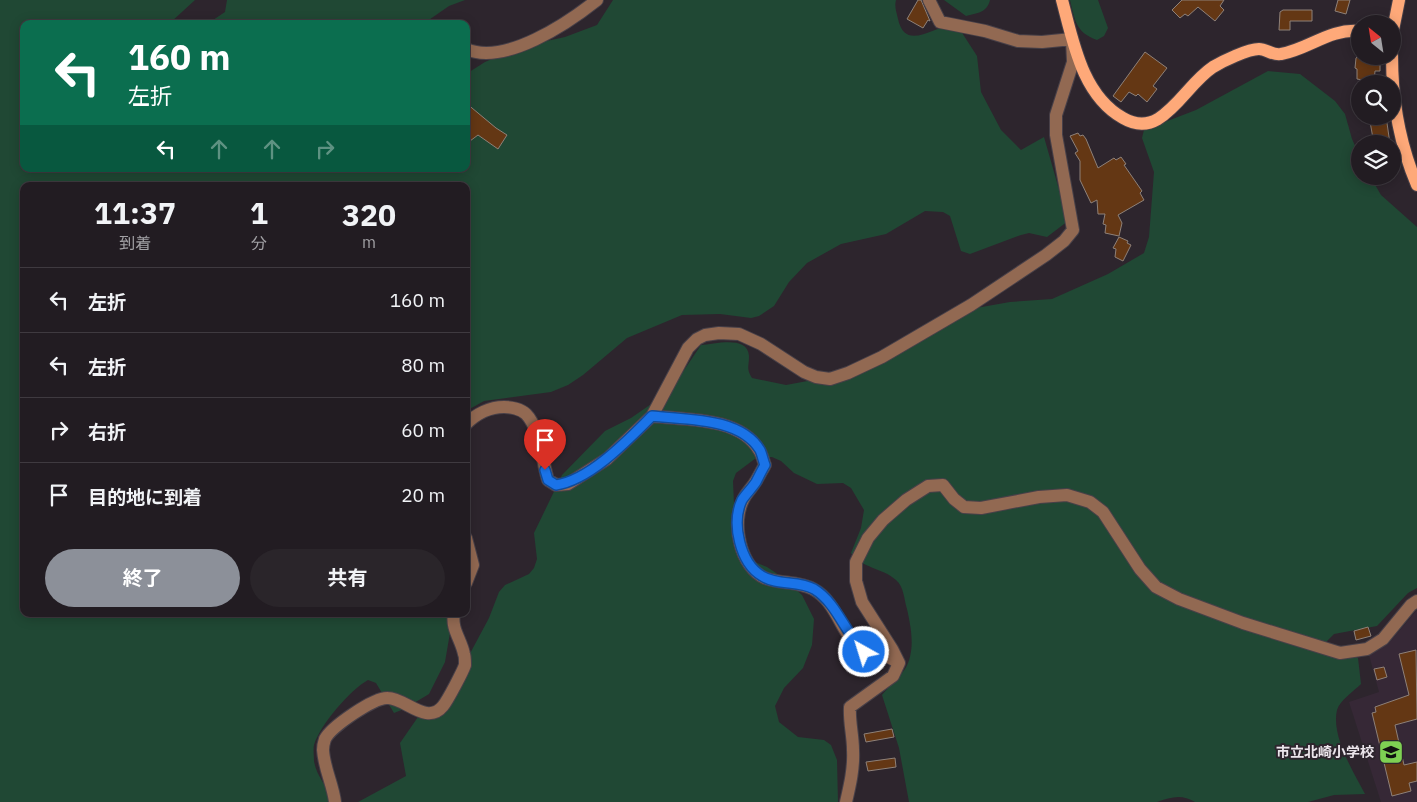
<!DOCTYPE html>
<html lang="ja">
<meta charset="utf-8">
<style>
:root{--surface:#221c22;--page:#2a252a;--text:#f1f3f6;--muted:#a2a1a5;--line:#3f3a40;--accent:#8c9099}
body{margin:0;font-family:"IBM Plex Sans","Noto Sans JP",sans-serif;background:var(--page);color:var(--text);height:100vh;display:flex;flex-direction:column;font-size:19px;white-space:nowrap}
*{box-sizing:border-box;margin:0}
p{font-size:16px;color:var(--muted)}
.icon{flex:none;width:28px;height:28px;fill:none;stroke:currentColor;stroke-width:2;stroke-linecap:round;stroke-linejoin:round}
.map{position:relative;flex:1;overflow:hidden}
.details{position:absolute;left:20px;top:182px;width:450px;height:435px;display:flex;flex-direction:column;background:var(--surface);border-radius:10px;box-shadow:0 2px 12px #0003,0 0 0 1px var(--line)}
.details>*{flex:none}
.guide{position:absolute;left:20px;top:20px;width:450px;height:152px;border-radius:10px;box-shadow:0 2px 12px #0003,0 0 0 1px var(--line);background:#0b6e4f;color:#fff;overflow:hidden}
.needle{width:32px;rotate:330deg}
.tools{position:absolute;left:1351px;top:15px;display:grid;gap:10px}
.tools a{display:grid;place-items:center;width:50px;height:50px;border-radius:50%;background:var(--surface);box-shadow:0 2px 12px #0003,0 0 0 1px var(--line);font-size:25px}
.pin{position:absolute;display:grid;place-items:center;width:42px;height:42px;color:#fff;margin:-51px -21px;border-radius:50% 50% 50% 0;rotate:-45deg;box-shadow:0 0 5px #0007}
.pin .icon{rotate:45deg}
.me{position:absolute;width:55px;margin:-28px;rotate:321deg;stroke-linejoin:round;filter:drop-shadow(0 0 4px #0008)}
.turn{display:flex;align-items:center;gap:18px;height:105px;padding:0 25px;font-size:22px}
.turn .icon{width:65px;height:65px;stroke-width:2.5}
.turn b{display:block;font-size:35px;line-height:42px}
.lanes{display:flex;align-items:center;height:48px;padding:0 25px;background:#0003;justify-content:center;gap:25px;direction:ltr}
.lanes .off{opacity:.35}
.eta{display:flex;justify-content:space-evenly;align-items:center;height:85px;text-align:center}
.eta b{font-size:30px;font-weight:700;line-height:35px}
.cta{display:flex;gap:10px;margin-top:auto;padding:10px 25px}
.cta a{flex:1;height:58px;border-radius:30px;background:var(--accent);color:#fff;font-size:20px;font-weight:700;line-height:58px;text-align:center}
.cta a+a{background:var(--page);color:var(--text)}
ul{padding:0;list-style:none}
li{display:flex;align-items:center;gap:15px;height:65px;padding:0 25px;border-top:1px solid var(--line)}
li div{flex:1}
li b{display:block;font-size:19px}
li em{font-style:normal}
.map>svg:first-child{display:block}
.built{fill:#362836}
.green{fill:#204834}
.building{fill:#643714;stroke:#8e8179}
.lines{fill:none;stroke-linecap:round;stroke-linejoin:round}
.minor-casing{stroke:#484048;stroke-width:14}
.major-casing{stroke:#484048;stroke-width:14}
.minor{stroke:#926952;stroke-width:12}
.major{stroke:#fea979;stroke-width:12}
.route-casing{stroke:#114b97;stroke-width:12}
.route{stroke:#1a73e8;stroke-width:9}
.labels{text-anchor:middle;stroke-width:4;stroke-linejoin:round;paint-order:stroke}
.poi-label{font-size:14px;font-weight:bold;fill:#ece6ec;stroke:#2d252d;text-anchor:end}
</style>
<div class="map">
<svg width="1417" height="802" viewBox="0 0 1417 802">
<rect width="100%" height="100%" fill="#2d252d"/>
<!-- built -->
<path class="built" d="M1417,610V802H1381L1349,702L1379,692L1369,655L1388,644Z"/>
<!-- green -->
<path class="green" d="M0,0H195L171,22V24H24V169H466V74L485,62L519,47L565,37L597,25L613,0H896C894,7 897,13 898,19C906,54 935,23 957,25L977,56L981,92L1001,130L1021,150L1044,137L1068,221L1047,237L1029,233L1021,235L970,254L961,251L950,216L943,212L925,211L886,234L841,244L807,263L789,282L774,306L759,316L751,318L720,314L682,315L627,338L583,375L568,385L551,392L484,401L466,411V186H24V614H449L451,627L445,662L429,694L404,709L394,713L376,683L368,680C350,690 320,725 314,745C313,749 314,756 314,761C316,775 328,790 336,802H0Z
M227,0H465L449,6L423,24H207L225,12Z
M944,0H990C987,13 977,13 966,16Z
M1070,0H1098L1108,28L1104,36L1097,40C1075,32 1075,20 1070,0Z
M1268,71L1300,74L1335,101L1345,114L1352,139L1360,157V176H1370L1381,195L1417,227V588L1408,593L1377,626L1334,634L1321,647L1358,658L1361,684C1354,691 1340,700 1337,710C1331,736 1353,771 1365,794L1334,795L1308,802H1195C1182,794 1171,797 1157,802H909L899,748L882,695C889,686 899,678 905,669C916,651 911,627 907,609C904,599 904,587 896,580C883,568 861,568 851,553L861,528L864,510L851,488L843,483L817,484L794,473L781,461L772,457L756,458L736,473L733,481L736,551L745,558L767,567L782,577L802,595L814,619L812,645L803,668L784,688L775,706L779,722L798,737L824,740L831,745L837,760L838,802H358L406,776L400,743L418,717L439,704L459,674L489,618L499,592L505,585L529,574L534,568L537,559L534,533L562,475L605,431L631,418L670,391L701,345C715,344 748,335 749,356C749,367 746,368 752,378L786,385L845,374L965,310L1010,302L1052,299L1108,274L1144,253L1149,237L1154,172L1142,138L1144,130L1196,110Z"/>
<!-- building -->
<path class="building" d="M918,0H921L930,21L928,20L923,28L907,19Z
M1182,0H1224L1220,6L1224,10L1215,21L1198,7L1188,16L1185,14L1180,18L1172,10Z
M1338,0H1350L1346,14L1335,11Z
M1283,10H1312V21H1290V30H1279L1280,12Z
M1145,52L1167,68L1153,86L1157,89L1147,102L1138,94L1136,96L1129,92L1121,102L1113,96Z
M1357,57L1377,58V62L1380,63V71H1375L1374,82L1357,79V69L1355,68L1356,58Z
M466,103L496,128L507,135L498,149L478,135L466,144Z
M1369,116H1386L1390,144H1374Z
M1078,133L1080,136L1083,135L1086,139L1098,168L1114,158L1116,160L1121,157L1126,164L1124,165L1142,191L1140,193L1144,200L1118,215L1122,223L1119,236L1105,233L1106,225L1103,224L1105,214H1098L1097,200L1091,203L1080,180V161L1075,153L1078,151L1070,136Z
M1119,237L1128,241L1127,243L1131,245L1123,261L1115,257L1116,249L1113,248Z
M1368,627L1371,636L1356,640L1354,631Z
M1416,650L1417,719L1395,725L1404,765L1417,762V781L1409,783L1411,791L1392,796L1372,713L1376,712L1375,707L1409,695L1399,654Z
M1384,667L1387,677L1377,680L1374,669Z
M892,729L894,737L866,742L864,734Z
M895,758L896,767L868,771L866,762Z"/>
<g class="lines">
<defs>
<path id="minor" d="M466,49C505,66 568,23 597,0
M652,416C686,420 740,417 759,450C762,454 763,460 765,465C762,470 759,476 756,481C752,488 746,493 743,500C731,523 740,567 765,578C780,584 799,581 813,589C838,602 842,638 863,651C869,655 878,654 885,656C890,657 894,660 899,663
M466,424C476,414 490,407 504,407C511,407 521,409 526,414C540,428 542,461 548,480L556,485L568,484L607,459L652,416L688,348L697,339L705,335L719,333L739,334L761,344L804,372L816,377L830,379L848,373L882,357L971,305L1046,255L1064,241L1073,230L1056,135V115L1073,62L1072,39L1042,42L1018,41L985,31L940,22L929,0
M466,538L473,565L466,583
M335,802C333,785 324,768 323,750C323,747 324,742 325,739C331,727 374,697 388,698C405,698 427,726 443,706C448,700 463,671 465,665C465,662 465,656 464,654C461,639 451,629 454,614
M846,802C850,785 854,768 853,750C853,735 849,722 850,707L893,676L899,663L892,649L862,602L856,581V562L868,538L883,520L906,500L928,486L943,485L954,499L964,507L981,508L1039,497L1067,495L1090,502L1103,512L1140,569L1156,587L1179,599L1243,623L1340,653L1367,649L1383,639L1411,605L1417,601"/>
<path id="major" d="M1062,0C1073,41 1082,95 1123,118C1135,125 1146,126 1158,119C1180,105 1192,81 1213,67C1223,61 1248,49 1259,49C1266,49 1274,56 1281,54C1309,49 1330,28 1360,31
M1392,35L1399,0
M1392,56C1392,100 1400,145 1417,185"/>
</defs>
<!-- minor casing -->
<use href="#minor" class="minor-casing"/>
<!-- major casing -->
<use href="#major" class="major-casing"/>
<!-- minor -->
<use href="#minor" class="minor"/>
<!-- major -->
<use href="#major" class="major"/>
</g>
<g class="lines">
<defs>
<path id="route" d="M545,470L548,480L556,485C590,480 628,440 652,416C686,420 740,417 760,450C762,454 763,460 765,465C762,470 759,476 756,482C752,488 746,494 742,500C731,523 740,563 762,576C778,586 798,580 814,589C837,603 845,633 864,652"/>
</defs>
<!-- route casing -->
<use href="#route" class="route-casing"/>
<!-- route -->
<use href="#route" class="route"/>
</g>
<!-- icons -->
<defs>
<symbol id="school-square" viewBox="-11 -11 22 22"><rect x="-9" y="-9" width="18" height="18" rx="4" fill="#7ed053" stroke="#2d252d"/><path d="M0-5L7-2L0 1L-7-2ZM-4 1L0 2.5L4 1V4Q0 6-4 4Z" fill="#111"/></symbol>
</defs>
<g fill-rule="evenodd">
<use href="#school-square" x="1377" y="738" width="28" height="28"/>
</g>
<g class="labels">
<!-- poi labels -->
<g class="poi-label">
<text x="1374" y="757">市立北崎小学校</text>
</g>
</g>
</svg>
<div class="tools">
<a><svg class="needle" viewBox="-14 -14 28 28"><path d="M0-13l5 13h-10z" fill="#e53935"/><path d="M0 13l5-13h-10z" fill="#a2a1a5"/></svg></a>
<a><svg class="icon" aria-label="search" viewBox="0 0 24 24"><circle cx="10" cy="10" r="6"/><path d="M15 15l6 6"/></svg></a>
<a><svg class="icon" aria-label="layers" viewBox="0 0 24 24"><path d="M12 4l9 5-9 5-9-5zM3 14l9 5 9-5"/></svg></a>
</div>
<div class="pin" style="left:545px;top:470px;background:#d93025"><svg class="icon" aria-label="arrive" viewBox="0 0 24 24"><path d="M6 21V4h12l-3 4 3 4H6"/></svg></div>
<svg class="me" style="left:864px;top:652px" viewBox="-20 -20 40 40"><circle r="17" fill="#1a73e8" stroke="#fff" stroke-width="3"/><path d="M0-11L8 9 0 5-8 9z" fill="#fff"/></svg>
<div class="guide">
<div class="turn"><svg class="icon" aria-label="left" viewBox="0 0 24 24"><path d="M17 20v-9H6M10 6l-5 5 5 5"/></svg><div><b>160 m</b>左折</div></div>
<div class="lanes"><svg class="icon" aria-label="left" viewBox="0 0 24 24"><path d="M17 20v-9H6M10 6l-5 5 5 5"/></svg><svg class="icon off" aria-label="ahead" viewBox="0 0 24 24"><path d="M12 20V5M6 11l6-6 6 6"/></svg><svg class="icon off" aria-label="ahead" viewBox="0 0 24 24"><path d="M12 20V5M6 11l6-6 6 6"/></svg><svg class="icon off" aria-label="right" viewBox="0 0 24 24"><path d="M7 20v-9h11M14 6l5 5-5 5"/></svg></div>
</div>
<section class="details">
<div class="eta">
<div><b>11:37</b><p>到着</p></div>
<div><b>1</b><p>分</p></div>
<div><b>320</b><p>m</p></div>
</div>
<ul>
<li><svg class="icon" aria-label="left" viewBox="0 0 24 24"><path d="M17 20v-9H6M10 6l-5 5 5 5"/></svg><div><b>左折</b></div><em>160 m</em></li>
<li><svg class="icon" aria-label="left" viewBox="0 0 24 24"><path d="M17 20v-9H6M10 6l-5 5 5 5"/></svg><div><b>左折</b></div><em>80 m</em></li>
<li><svg class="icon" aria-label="right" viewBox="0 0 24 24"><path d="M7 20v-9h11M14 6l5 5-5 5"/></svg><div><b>右折</b></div><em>60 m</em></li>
<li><svg class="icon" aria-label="arrive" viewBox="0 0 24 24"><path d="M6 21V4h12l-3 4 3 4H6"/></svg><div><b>目的地に到着</b></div><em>20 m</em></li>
</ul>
<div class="cta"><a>終了</a><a>共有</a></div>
</section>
</div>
